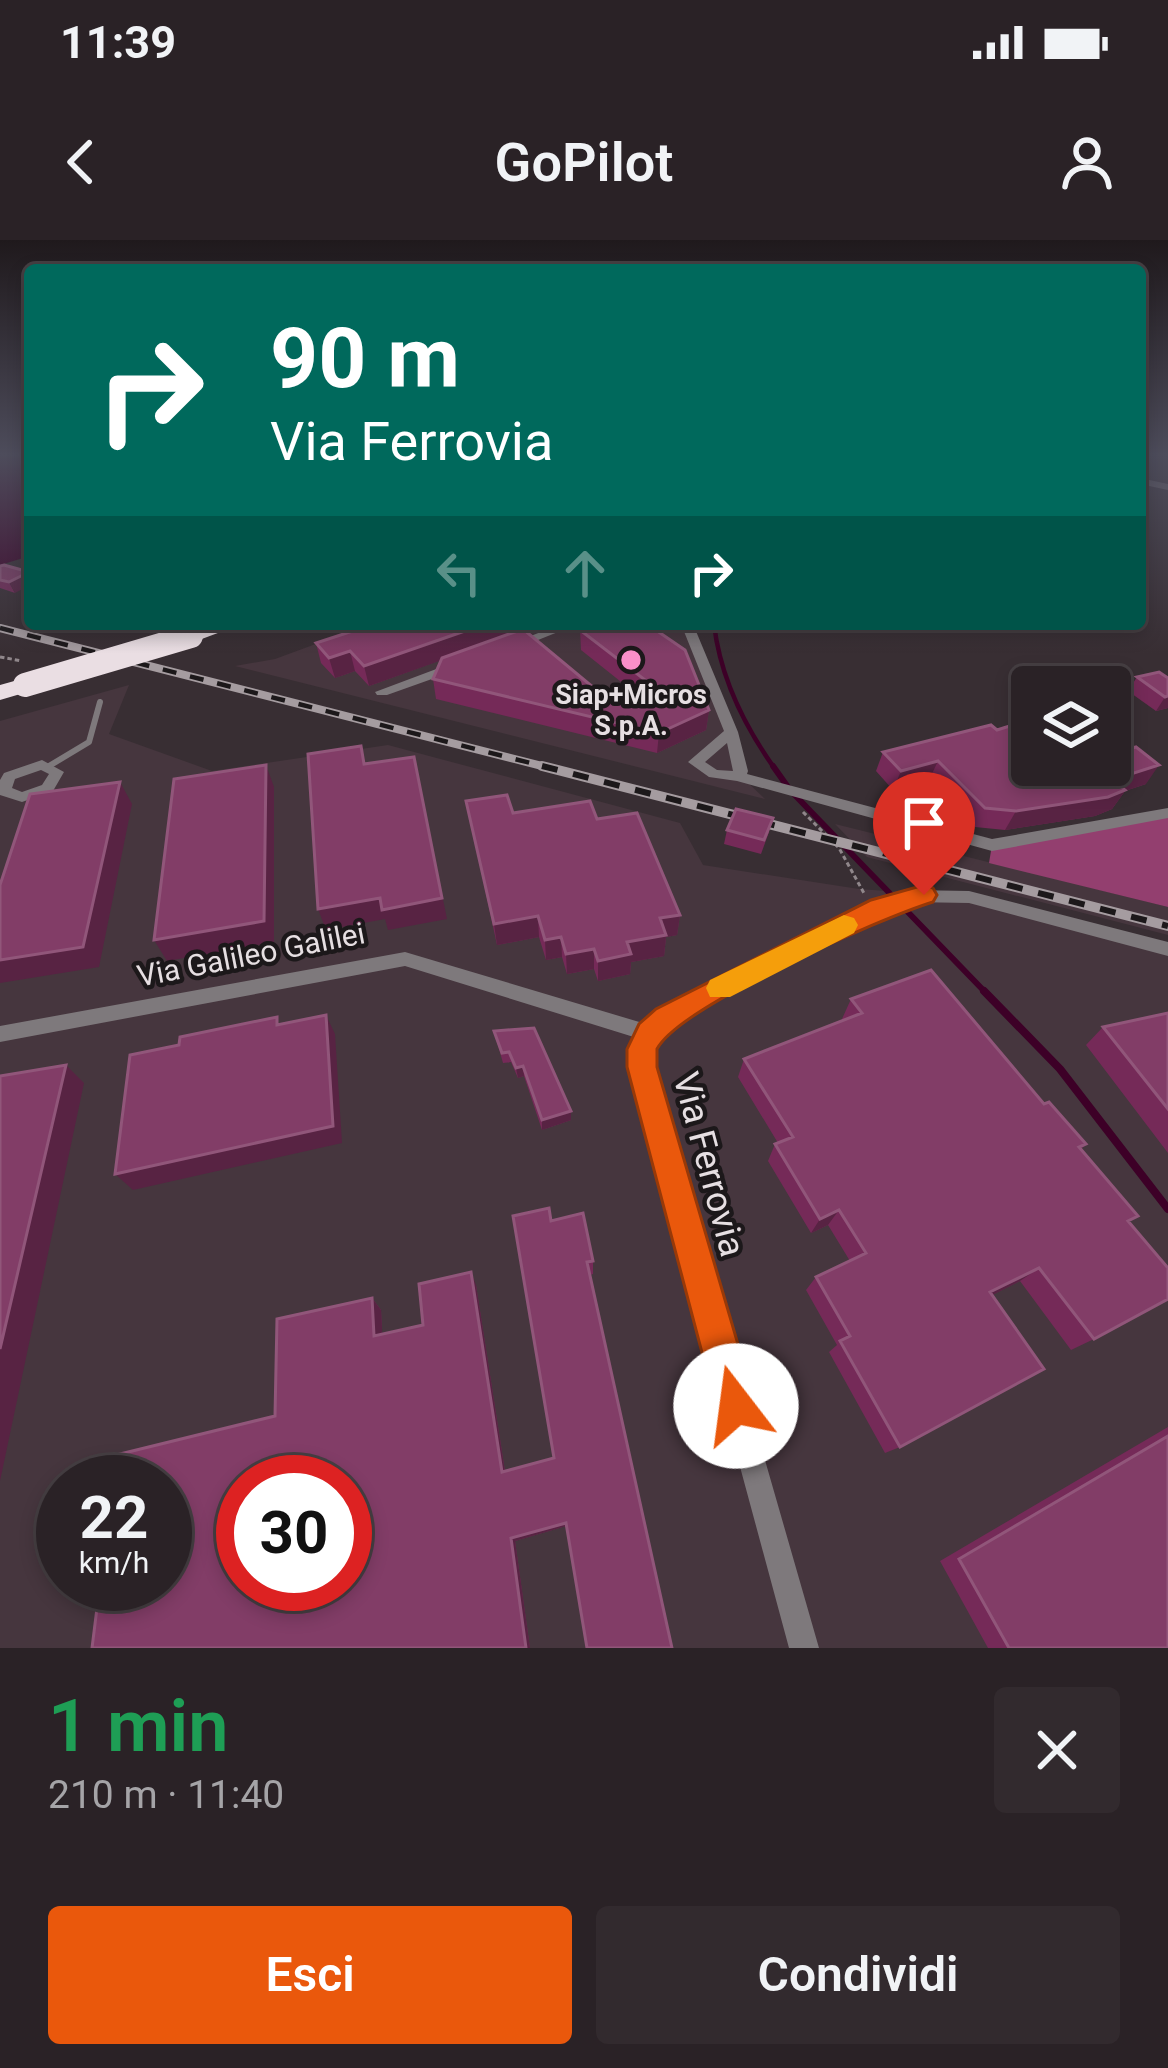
<!DOCTYPE html>
<html lang="it">
<meta charset="utf-8">
<style>
:root{--surface:#2a2226;--page:#322a2e;--text:#f1f3f6;--muted:#a5a4a7;--line:#463f43;--accent:#ea580c}
body{margin:0;font-family:Roboto,sans-serif;background:var(--page);color:var(--text);height:100vh;display:flex;flex-direction:column;font-size:45px;white-space:nowrap}
*{box-sizing:border-box;margin:0}
p{font-size:39px;color:var(--muted)}
.icon{flex:none;width:66px;height:66px;fill:none;stroke:currentColor;stroke-width:2;stroke-linecap:round;stroke-linejoin:round}
.map{position:relative;height:1408px;overflow:hidden}
.details{display:flex;flex-direction:column;background:var(--surface);flex:1}
.details>*{flex:none}
.banner{position:absolute;left:24px;top:24px;width:1122px;height:366px;border-radius:12px;box-shadow:0 6px 18px #0003,0 0 0 3px var(--line);background:#00695c;color:#fff;overflow:hidden}
.buttons{position:absolute;left:1011px;top:426px;display:grid;gap:24px}
.buttons a{display:grid;place-items:center;width:120px;height:120px;border-radius:12px;background:var(--surface);box-shadow:0 6px 18px #0003,0 0 0 3px var(--line);font-size:60px}
.speed{position:absolute;left:36px;top:1215px;display:flex;gap:24px;font-size:60px;font-weight:700;text-align:center}
.speed>*{display:grid;place-content:center;width:156px;height:156px;border-radius:50%;background:var(--surface);box-shadow:0 6px 18px #0003,0 0 0 3px var(--line);line-height:1}
.speed small{font-size:30px;font-weight:400}
.speed .limit{border:18px solid #d22;background:#fff;color:#111}
.pin{position:absolute;display:grid;place-items:center;width:102px;height:102px;color:#fff;margin:-123px -51px;border-radius:50% 50% 50% 0;rotate:-45deg;box-shadow:0 0 12px #0007}
.pin .icon{rotate:45deg}
.me{position:absolute;width:132px;margin:-66px;rotate:345deg;stroke-linejoin:round;filter:drop-shadow(0 0 9px #0008)}
.turn{display:flex;align-items:center;gap:42px;height:252px;padding:0 48px;font-size:54px}
.turn .icon{width:156px;height:156px;stroke-width:2.5}
.turn b{display:block;font-size:84px;line-height:102px}
.lanes{display:flex;align-items:center;height:114px;padding:0 48px;background:#0003;justify-content:center;gap:60px;direction:ltr}
.lanes .off{opacity:.35}
.round{display:grid;place-items:center;flex:none;width:126px;height:126px;border-radius:12px;background:var(--page)}
.overview{display:flex;align-items:center;justify-content:space-between;height:204px;padding:0 48px}
h1{font-size:72px;font-weight:600;line-height:90px;color:#1e9e55}
.primary-button{display:flex;gap:24px;margin-top:auto;padding:24px 48px}
.primary-button a{flex:1;height:138px;border-radius:12px;background:var(--accent);color:#fff;font-size:48px;font-weight:600;line-height:138px;text-align:center}
.primary-button a+a{background:var(--page);color:var(--text)}
.status{display:flex;justify-content:space-between;align-items:center;height:84px;padding:0 60px;background:var(--surface);direction:ltr}
.status svg{height:33px;fill:currentColor}
header{display:flex;justify-content:space-between;align-items:center;height:156px;padding:0 48px;background:var(--surface);font-size:54px;font-weight:600}
.map>svg:first-child{display:block}
.built{fill:#46363e;fill-rule:evenodd}
.forest{fill:#933f6f}
.water{fill:#3d0027}
.lines{fill:none;stroke-linecap:round;stroke-linejoin:round}
.stream-far2{stroke:#3d0027;stroke-width:4.5}
.stream-far1{stroke:#3d0027;stroke-width:6}
.stream{stroke:#3d0027;stroke-width:8}
.path{stroke:#90878b;stroke-width:3;stroke-dasharray:4.5 3;stroke-linecap:butt}
.service{stroke:#7e797c;stroke-width:6}
.minor{fill:#7e797c;fill-rule:evenodd}
.motorway{fill:#eadee3;fill-rule:evenodd}
.rail-far1-casing{stroke:#a59ca0;stroke-width:8}
.rail-casing{stroke:#a59ca0;stroke-width:10}
.rail-far1{stroke:#1c181a;stroke-width:4.5;stroke-dasharray:14;stroke-linecap:butt}
.rail{stroke:#1c181a;stroke-width:6;stroke-dasharray:16;stroke-linecap:butt}
.motorway-bridge{stroke:#eadee3;stroke-width:24}
.wall{fill:#752a58}
.shaded-wall{fill:#582343}
.building{fill:#823d67;stroke:#91567a;stroke-width:3;fill-rule:evenodd}
.route{fill:#ea580c;stroke:#983908;stroke-width:3}
.slow{fill:#f59e0b}
.poi-dot{fill:#f98fc8;stroke:#1c181a;stroke-width:4.5}
.labels{text-anchor:middle;stroke-width:9;stroke-linejoin:round;paint-order:stroke}
.far-poi-label{font-size:27px;font-weight:bold;fill:#e6dfe2;stroke:#1c181a}
.street-label{font-size:30px;fill:#e6dfe2;stroke:#1c181a}
.near-street-label{font-size:36px;fill:#e6dfe2;stroke:#1c181a}
</style>
<div class="status"><b>11:39</b><svg viewBox="0 0 49 12"><path d="M0 12V9h3v3zM5 12V6h3v6zM10 12V3h3v9zM15 12V0h3v12zM26 1h20v11H26zM47 4h2v5h-2z"/></svg></div>
<header><svg class="icon" aria-label="back" viewBox="0 0 24 24"><path d="M15 5l-7 7 7 7"/></svg>GoPilot<svg class="icon" aria-label="person" viewBox="0 0 24 24"><circle cx="12" cy="8" r="4"/><path d="M4 21q1-7 8-7t8 7"/></svg></header>
<div class="map">
<svg width="1168" height="1408" viewBox="0 0 1168 1408">
<rect width="100%" height="100%" fill="#382e33"/>
<!-- built -->
<path class="built" d="M370,384H687L742,537L765,559L235,426L275,419Z
M129,445L109,494L212,531L388,505L680,583L703,625L859,649L969,657L1168,709V1408H0V481ZM63,1242H165V1344H63ZM243,1242H345V1344H243Z
M835,584L1168,667V695L867,617Z"/>
<!-- forest -->
<path class="forest" d="M1168,573V667L989,623L992,605Z"/>
<!-- water -->
<path class="water" d="M0,215H30V316L0,325Z"/>
<g class="lines">
<!-- stream-far2 -->
<path class="stream-far2" d="M714,384C720,436 745,487 775,529"/>
<!-- stream-far1 -->
<path class="stream-far1" d="M773,526L790,550L987,754"/>
<!-- stream -->
<path class="stream" d="M984,751L1060,829L1168,969"/>
<!-- path -->
<path class="path" d="M0,417L22,421
M803,572L839,608L865,655"/>
<!-- service -->
<path class="service" d="M49,526L89,502L100,462"/>
<!-- minor -->
<path class="minor" d="M1140,238L1168,244V250L1140,244Z
M561,384H578L518,408L508,405Z
M681,384H693L738,492L748,531L747,534L992,599L1168,568V578L992,611L737,541L709,537L688,522L724,491ZM727,503L733,531L717,530L705,522Z
M455,422L461,426L460,429L387,455H377L375,452Z
M42,520L64,532L53,551L22,562L0,555V540L4,533ZM41,530L49,534L42,545L22,552L12,548L15,539Z
M911,650L969,651L1168,702V716L969,663L912,662L886,672L673,783C657,798 652,805 652,827L819,1408H789L632,827V809L637,798L405,726L0,802V786L405,712L646,784L659,771L874,662Z"/>
<!-- motorway -->
<path class="motorway" d="M207,384H242L191,403L180,396Z
M25,438L34,440V450L0,460V445Z"/>
<defs>
<path id="rail-far1" d="M0,388L554,529"/>
<path id="rail" d="M542,526L1168,686"/>
</defs>
<!-- rail-far1 casing -->
<use href="#rail-far1" class="rail-far1-casing"/>
<!-- rail casing -->
<use href="#rail" class="rail-casing"/>
<!-- rail-far1 -->
<use href="#rail-far1" class="rail-far1"/>
<!-- rail -->
<use href="#rail" class="rail"/>
<!-- motorway-bridge -->
<path class="motorway-bridge" d="M25,445L191,396"/>
</g>
<!-- wall -->
<path class="wall" d="M0,326L15,353L0,348Z
M374,384H543L525,390L612,463L635,453L581,410L580,390L588,388L583,384H655L654,389L709,470L706,490L657,513L436,459L433,439L441,420L369,446L355,431L335,438L321,423L316,403Z
M1137,437L1168,438V468L1156,471L1128,451Z
M997,490L1032,525L1146,544L1125,551L1112,569L1095,576L1005,590L975,587L929,540L893,550L876,531L883,512Z
M466,561L513,573L597,579L680,675L677,695L666,697L664,716L631,722L630,734L598,741L594,729L567,734L562,717L546,720L539,697L497,705Z
M727,590L769,592L761,614L724,604Z
M851,759L1044,864L1086,904L1081,909L1129,982L1094,1099L1071,1110L1020,1041L992,1055L900,1207L885,1213L829,1112L837,1105L806,1050L816,1037L850,1021L828,985L811,993L768,921L775,904L778,903L738,837L744,819L844,780L842,779Z
M1168,773V913L1086,805L1103,787Z
M494,791L571,880L542,890L524,836L518,838L511,822L503,823Z
M551,981L593,1021V1034L590,1035L566,1286L515,1301L530,1408H92L275,1176L372,1058L381,1070L382,1094L423,1085L476,1045L505,1231L554,1218Z
M1168,1187V1408H988L940,1321Z"/>
<!-- shaded-wall -->
<path class="shaded-wall" d="M29,332L30,345L15,353L9,342Z
M485,384H543L369,446L364,426Z
M350,411L355,431L335,438L329,418Z
M1168,456V468L1156,471L1165,457Z
M709,470L706,490L657,513L659,493Z
M414,517L447,679L388,690L385,679L326,690L318,669Z
M938,521L929,540L893,550L901,531Z
M266,525L274,547V702L167,721L154,700Z
M1159,525L1146,544L1125,551L1112,569L1095,576L1005,590L1016,571Z
M120,542L132,564L99,727L0,743V720Z
M680,675L677,695L666,697L664,716L631,722L630,734L598,741V721L627,702L660,678Z
M538,676L539,697L497,705L494,684Z
M561,697L562,717L546,720L545,700Z
M594,709V729L567,734L566,714Z
M326,775L335,794L342,903L133,950L115,934Z
M66,825L84,843L0,1241V1109Z
M523,826L524,836L518,838L516,828Z
M571,871V880L542,890V880Z
M839,970L828,985L811,993L820,979Z
M1039,1028L1020,1041L973,1065L990,1052Z
M471,1032L476,1045L506,1238L502,1232Z
M372,1058L381,1070L383,1107L374,1096Z
M566,1283V1286L515,1301L530,1408H526L511,1298Z"/>
<!-- building -->
<path class="building" d="M4,325L29,332L9,342L0,340V326Z
M374,384H485L364,426L350,411L329,418L316,403Z
M597,384H647L685,410L709,470L659,493L433,439L442,418L523,389L612,463L653,446L580,390Z
M1159,432L1168,438V456L1165,457L1137,437Z
M1019,483L1032,494V525H1110V514L1136,507L1159,525L1112,540L1125,550L1108,557L1016,571L985,568L938,521L901,531L883,512L991,485L997,490Z
M361,506L364,524L414,517L442,658L382,670L380,658L318,669L308,514Z
M266,525L264,681L154,700L174,539Z
M120,542L83,707L0,720V645L30,554Z
M507,555L513,573L590,561L597,579L637,573L680,675L660,678L666,695L627,702L631,714L598,721L594,709L566,714L561,697L545,700L538,676L494,684L466,561Z
M736,569L773,578L764,600L727,590Z
M931,730L1044,864L1049,862L1086,904L1079,907L1138,976L1128,981L1168,1028V1059L1094,1099L1039,1028L990,1052L1044,1129L900,1207L840,1101L850,1096L816,1037L866,1013L839,970L820,979L775,904L793,897L744,819L862,773L851,759Z
M1168,773V869L1103,787Z
M326,775L333,886L115,934L130,815L179,805L180,797L277,777V785Z
M534,788L571,871L542,880L523,826L516,828L509,812L502,813L494,791Z
M66,825L0,1109V836Z
M549,968L551,981L583,973L593,1021L587,1022L672,1408H587L566,1283L511,1298L526,1408H92L100,1344H165V1242H113L116,1215L275,1176L277,1079L372,1058L374,1096L423,1085L419,1044L471,1032L502,1232L554,1218L513,976ZM243,1242H345V1344H243Z
M1168,1196V1408H1009L959,1319Z"/>
<!-- sky -->
<linearGradient id="sky" x2="0" y2="1"><stop stop-color="#1f191c"/><stop offset="0.52" stop-color="#4d4c5b"/><stop offset="1" stop-color="#4d4c5b" stop-opacity="0"/></linearGradient>
<rect width="1168" height="413" fill="url(#sky)"/>
<!-- route -->
<path class="route" d="M924,645L933,648L937,655L933,662C881,678 680,766 657,809V827L756,1166L750,1181L736,1187L722,1181L716,1166L627,827V809L639,784L656,769L871,660Z"/>
<!-- slow -->
<path class="slow" d="M844,675L854,678L858,685L854,693L730,757H710L706,748L710,740Z"/>
<!-- markers -->
<circle class="poi-dot" cx="631" cy="420" r="12"/>
<g class="labels">
<!-- far-poi labels -->
<g class="far-poi-label">
<text x="631" y="464">Siap+Micros<tspan x="631" dy="31">S.p.A.</tspan></text>
</g>
<!-- street labels -->
<g class="street-label">
<text transform="translate(251 715) rotate(-11)" y="10">Via Galileo Galilei</text>
</g>
<!-- near-street labels -->
<g class="near-street-label">
<text transform="translate(710 924) rotate(75)" y="13">Via Ferrovia</text>
</g>
</g>
</svg>
<div class="buttons">
<a><svg class="icon" aria-label="layers" viewBox="0 0 24 24"><path d="M12 4l9 5-9 5-9-5zM3 14l9 5 9-5"/></svg></a>
</div>
<div class="speed"><div>22<small>km/h</small></div><div class="limit">30</div></div>
<div class="pin" style="left:924px;top:655px;background:#d93025"><svg class="icon" aria-label="arrive" viewBox="0 0 24 24"><path d="M6 21V4h12l-3 4 3 4H6"/></svg></div>
<svg class="me" style="left:736px;top:1166px" viewBox="-20 -20 40 40"><circle r="19" fill="#fff"/><path d="M0-13L10 11 0 6-10 11z" fill="#ea580c"/></svg>
<div class="banner">
<div class="turn"><svg class="icon" aria-label="right" viewBox="0 0 24 24"><path d="M7 20v-9h11M14 6l5 5-5 5"/></svg><div><b>90 m</b>Via Ferrovia</div></div>
<div class="lanes"><svg class="icon off" aria-label="left" viewBox="0 0 24 24"><path d="M17 20v-9H6M10 6l-5 5 5 5"/></svg><svg class="icon off" aria-label="ahead" viewBox="0 0 24 24"><path d="M12 20V5M6 11l6-6 6 6"/></svg><svg class="icon" aria-label="right" viewBox="0 0 24 24"><path d="M7 20v-9h11M14 6l5 5-5 5"/></svg></div>
</div>
</div>
<section class="details">
<div class="overview"><div><h1>1 min</h1><p>210 m · 11:40</p></div><a class="round"><svg class="icon" aria-label="close" viewBox="0 0 24 24"><path d="M6 6l12 12M18 6L6 18"/></svg></a></div>
<div class="primary-button"><a>Esci</a><a>Condividi</a></div>
</section>
